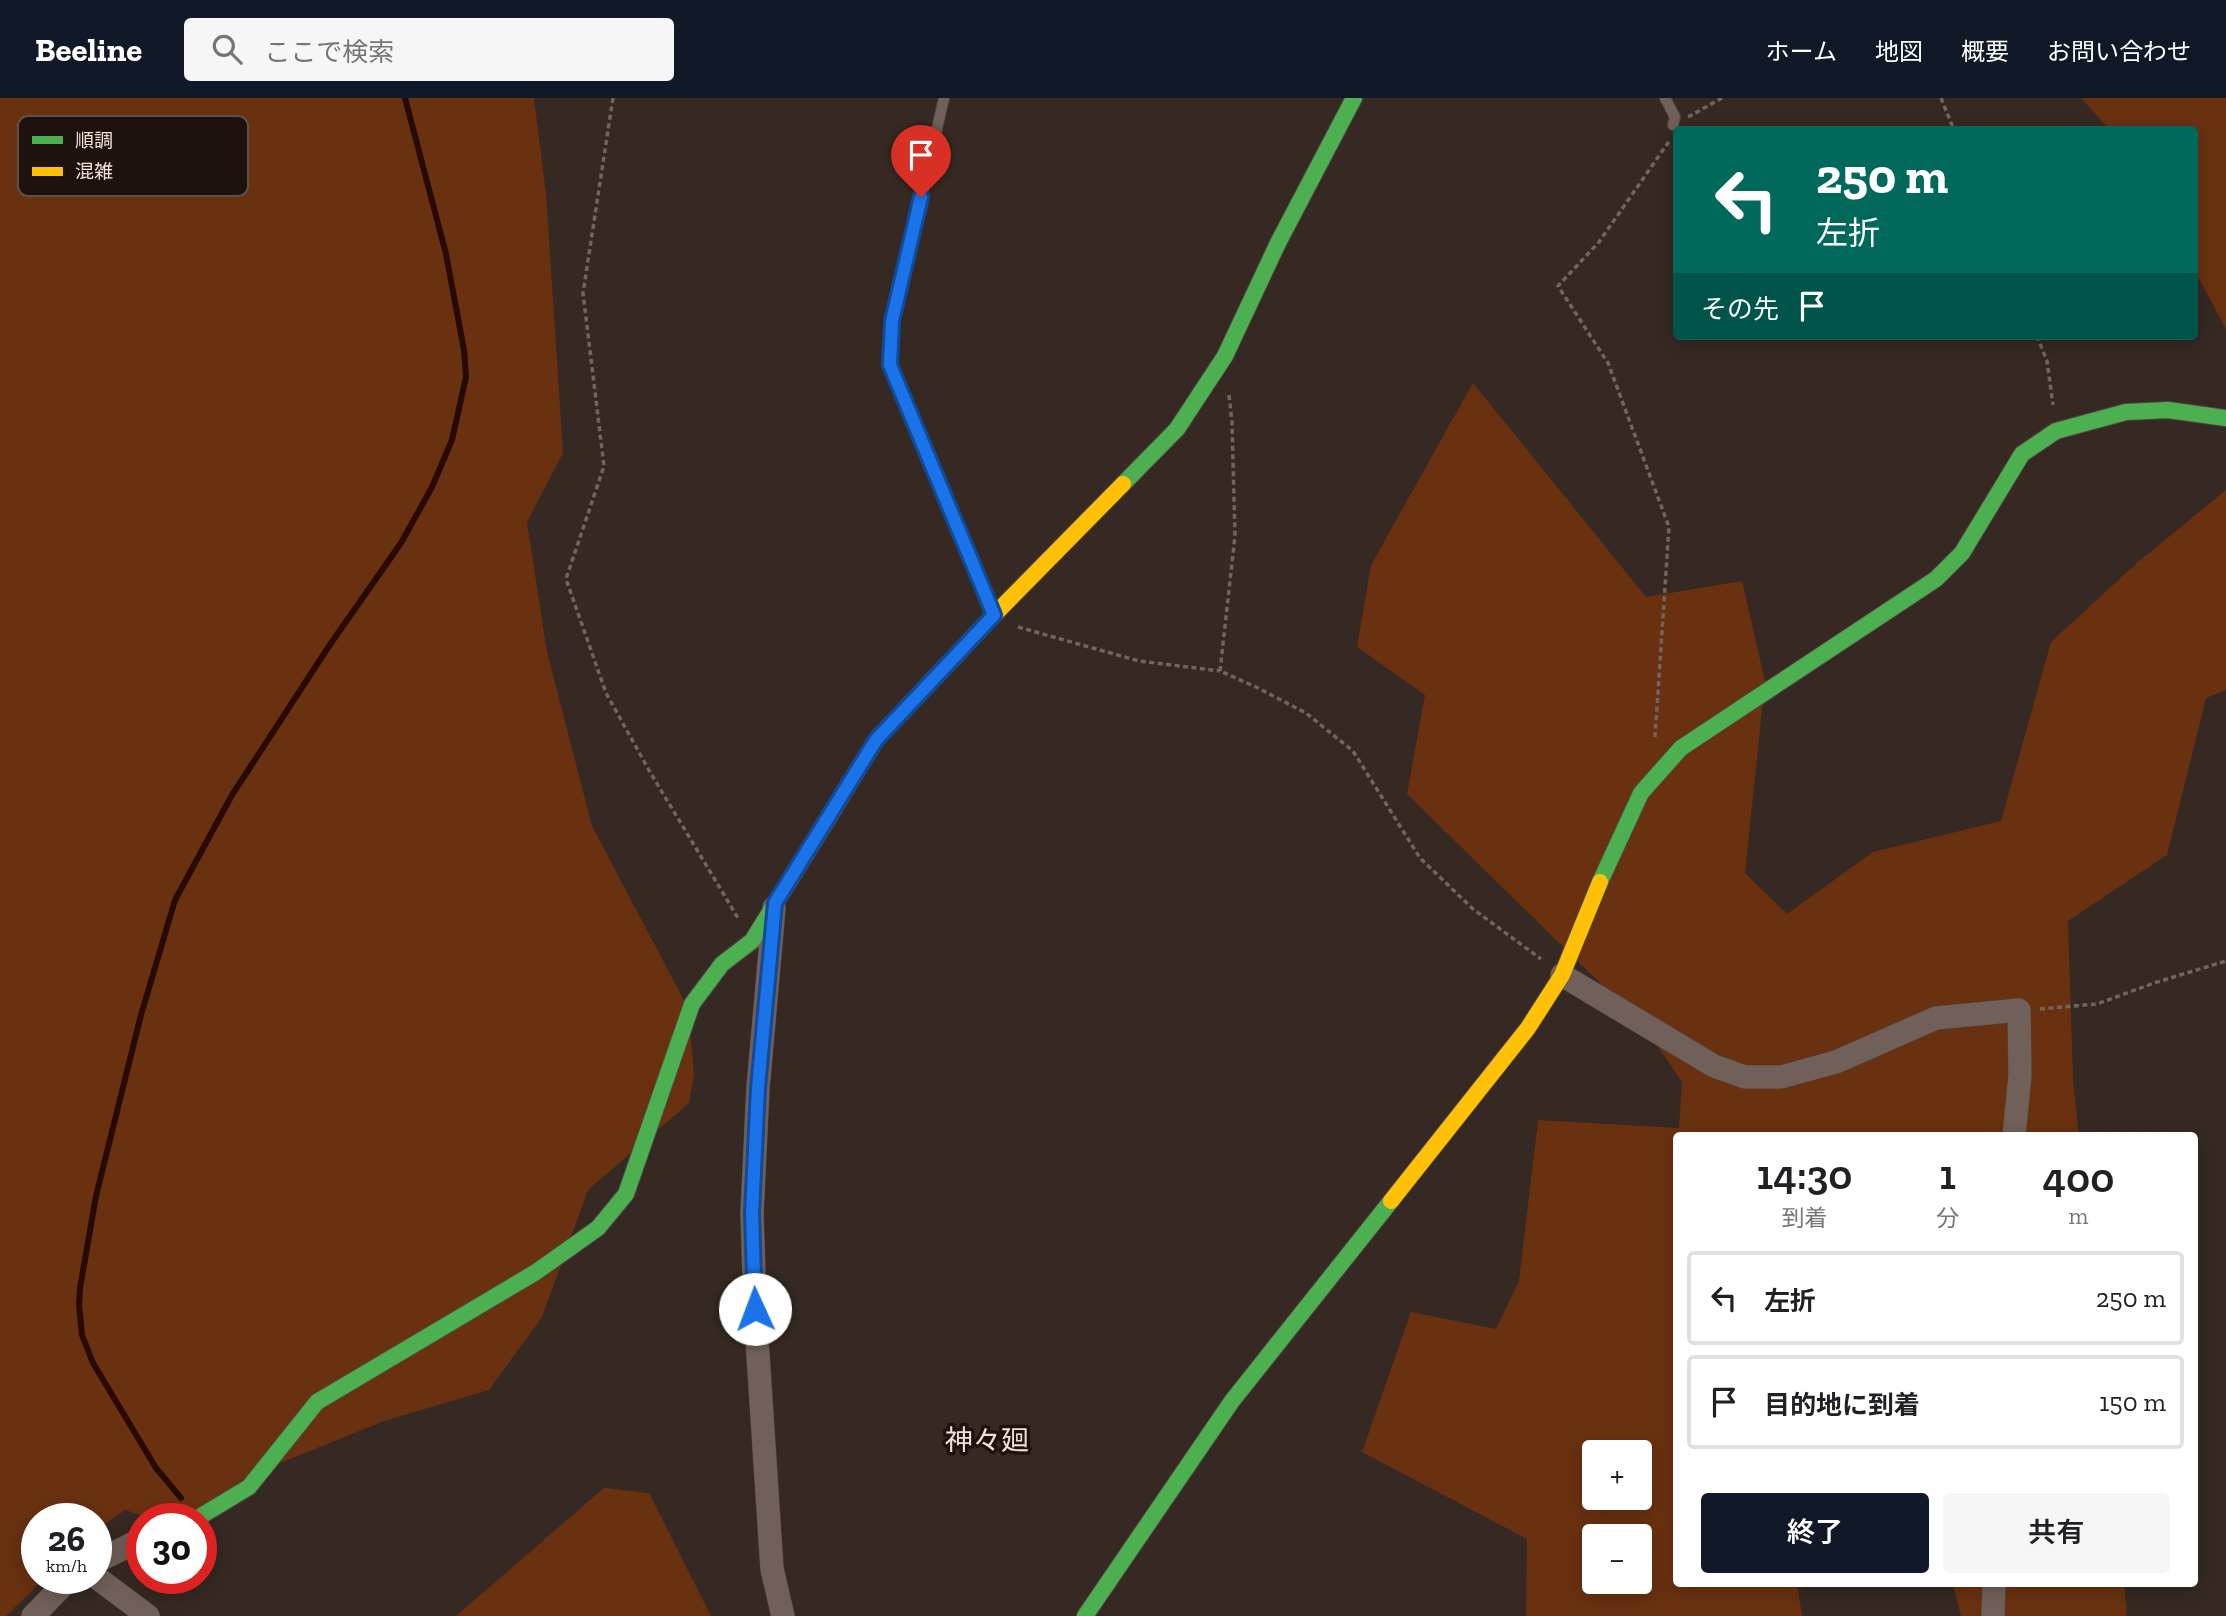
<!DOCTYPE html>
<html lang="ja">
<meta charset="utf-8">
<style>
:root{--surface:#fff;--page:#f6f6f6;--text:#202124;--muted:#757577;--line:#e0e0e0;--accent:#111827}
body{margin:0;font-family:"Zilla Slab","Noto Sans JP",serif;background:var(--page);color:var(--text);height:100vh;display:flex;flex-direction:column;font-size:26px;white-space:nowrap}
*{box-sizing:border-box;margin:0}
p{font-size:23px;color:var(--muted)}
.icon{flex:none;width:38px;height:38px;fill:none;stroke:currentColor;stroke-width:2;stroke-linecap:round;stroke-linejoin:round}
.map{position:relative;flex:1;overflow:hidden}
.side{position:absolute;left:1673px;top:1034px;width:525px;height:455px;display:flex;flex-direction:column;background:var(--surface);border-radius:7px;box-shadow:0 4px 18px #0003}
.side>*{flex:none}
.guide{position:absolute;left:1673px;top:28px;width:525px;height:214px;border-radius:7px;box-shadow:0 4px 18px #0003;background:#00695c;color:#fff;overflow:hidden}
.fabs{position:absolute;left:1582px;top:1342px;display:grid;gap:14px}
.fabs a{display:grid;place-items:center;width:70px;height:70px;border-radius:7px;background:var(--surface);box-shadow:0 4px 18px #0003;font-size:35px}
.speed{position:absolute;left:21px;top:1405px;display:flex;gap:14px;font-size:35px;font-weight:700;text-align:center}
.speed>*{display:grid;place-content:center;width:91px;height:91px;border-radius:50%;background:var(--surface);box-shadow:0 4px 18px #0003;line-height:1}
.speed small{font-size:18px;font-weight:400}
.speed .limit{border:10px solid #d22;background:#fff;color:#111}
.pin{position:absolute;display:grid;place-items:center;width:60px;height:60px;color:#fff;margin:-72px -30px;border-radius:50% 50% 50% 0;rotate:-45deg;box-shadow:0 0 7px #0007}
.pin .icon{rotate:45deg}
.me{position:absolute;width:77px;margin:-38px;rotate:358deg;stroke-linejoin:round;filter:drop-shadow(0 0 5px #0008)}
.turn{display:flex;align-items:center;gap:24px;height:147px;padding:0 28px;font-size:32px}
.turn .icon{width:91px;height:91px;stroke-width:2.5}
.turn b{display:block;font-size:49px;line-height:60px}
.then{display:flex;align-items:center;height:66px;padding:0 28px;background:#0003;gap:14px;font-size:26px}
.eta{display:flex;justify-content:space-evenly;align-items:center;height:119px;text-align:center}
.eta b{font-size:42px;font-weight:600;line-height:49px}
.button{display:flex;gap:14px;margin-top:auto;padding:14px 28px}
.button a{flex:1;height:80px;border-radius:7px;background:var(--accent);color:#fff;font-size:28px;font-weight:600;line-height:80px;text-align:center}
.button a+a{background:var(--page);color:var(--text)}
ul{padding:0;list-style:none}
li{display:flex;align-items:center;gap:21px;height:94px;margin:0 14px 10px;padding:0 14px;border:4px solid var(--line);border-radius:7px}
li div{flex:1}
li b{display:block;font-size:26px}
li em{font-style:normal}
header{display:flex;align-items:center;gap:42px;box-sizing:border-box;height:98px;padding:0 35px;background:var(--accent);color:#fff}
header strong{font-size:33px}
nav{display:flex;gap:38px;margin-inline-start:auto;font-size:24px}
.search{width:490px;height:63px;background:var(--page);display:flex;align-items:center;gap:18px;box-sizing:border-box;padding:0 24px;border-radius:7px;color:var(--muted);font-size:26px}
.map>svg:first-child{display:block}
.green{fill:#693110;fill-rule:evenodd}
.lines{fill:none;stroke-linecap:round;stroke-linejoin:round}
.stream{stroke:#290a03;stroke-width:6}
.lane-casing{stroke:#524742;stroke-width:12}
.street-casing{stroke:#524742;stroke-width:24}
.fast-casing{stroke:#524742;stroke-width:18}
.slow-casing{stroke:#524742;stroke-width:18}
.path{stroke:#72645e;stroke-width:3.5;stroke-dasharray:5 3.5;stroke-linecap:butt}
.lane{stroke:#716059;stroke-width:10}
.street{stroke:#716059;stroke-width:23}
.fast{stroke:#4caf50;stroke-width:16}
.slow{stroke:#ffc107;stroke-width:16}
.route-casing{stroke:#114b97;stroke-width:18}
.route{stroke:#1a73e8;stroke-width:12}
.labels{text-anchor:middle;stroke-width:7;stroke-linejoin:round;paint-order:stroke}
.quarter-label{font-size:28px;fill:#f0e0d9;stroke:#1d120d}
.key{fill:#1d120d;stroke:#5c504a;stroke-width:2}
.key-label{font-size:19px;fill:#f0e0d9}
</style>
<header>
<strong>Beeline</strong>
<div class="search"><svg class="icon" aria-label="search" viewBox="0 0 24 24"><circle cx="10" cy="10" r="6"/><path d="M15 15l6 6"/></svg>ここで検索</div>
<nav><a>ホーム</a><a>地図</a><a>概要</a><a>お問い合わせ</a></nav>
</header>
<div class="map">
<svg width="2226" height="1518" viewBox="0 0 2226 1518">
<rect width="100%" height="100%" fill="#362923"/>
<!-- green -->
<path class="green" d="M0,0H534L546,96L563,355L527,424L547,554L592,728L688,910L694,976L689,1005L588,1092L542,1219L489,1292L384,1323L250,1377L184,1421H151L125,1412L96,1432V1421H37V1480L44,1481L6,1518H0Z
M2081,0H2226V231L2195,173L2194,32L2109,31Z
M1473,285L1646,499L1742,483L1765,583L1745,775L1787,816L1873,754L2001,723L2051,544L2138,464L2226,392V592L2206,600L2167,757L2068,823L2073,982L2079,1038H1676V1486H1797L1802,1518H1526L1527,1441L1362,1354L1411,1214L1496,1231L1519,1183L1538,1022L1679,1030L1682,984L1644,928L1407,696L1425,597L1357,549L1371,467ZM1594,1354H1640V1400H1594ZM1594,1438H1640V1484H1594Z
M604,1390L649,1395L711,1518H456Z
M1953,1486H2124L2127,1518H1961Z"/>
<g class="lines">
<!-- stream -->
<path class="stream" d="M181,1400L156,1370L93,1265L82,1237L79,1207L80,1190L96,1098L141,917L175,802L232,697L329,548L401,445L432,389L452,342L466,279L464,252L446,156L405,0"/>
<defs>
<path id="lane" d="M944,0L893,223L890,267L993,514
M1665,0L1675,19L1673,27"/>
<path id="street" d="M774,810L758,990L752,1115L755,1211L772,1471L783,1518
M1562,877L1714,968L1745,979H1781L1836,964L1936,920L2019,912L2020,977L2014,1038
M96,1464L142,1441
M96,1479L148,1518
M33,1518L70,1480
M1993,1518L1994,1486"/>
<path id="fast" d="M1123,386L1177,331L1225,258L1278,145L1354,0
M1600,784L1641,695L1681,650L1936,481L1962,455L2022,356L2056,333L2126,314L2168,312L2226,320
M196,1421L249,1389L317,1304L536,1174L598,1130L626,1096L692,906L722,866L752,843L826,724
M1085,1518L1232,1303L1391,1103"/>
<path id="slow" d="M826,724L876,642L994,517L1123,386
M1391,1103L1528,930L1562,877L1600,784"/>
</defs>
<!-- lane casing -->
<use href="#lane" class="lane-casing"/>
<!-- street casing -->
<use href="#street" class="street-casing"/>
<!-- fast casing -->
<use href="#fast" class="fast-casing"/>
<!-- slow casing -->
<use href="#slow" class="slow-casing"/>
<!-- path -->
<path class="path" d="M613,0L583,195L604,368L566,481L606,595L650,674L738,820
M1941,0L1954,32
M1688,19L1722,0
M2037,238L2047,263L2053,307
M1229,297L1232,324L1235,438L1220,573L1256,589L1306,615L1353,653L1420,760L1473,811L1541,861
M1018,529L1139,563L1220,573
M1655,639L1669,429L1608,265L1558,188L1599,144L1670,42
M2040,911L2097,906L2154,885L2226,863"/>
<!-- lane -->
<use href="#lane" class="lane"/>
<!-- street -->
<use href="#street" class="street"/>
<!-- fast -->
<use href="#fast" class="fast"/>
<!-- slow -->
<use href="#slow" class="slow"/>
</g>
<g class="lines">
<defs>
<path id="route" d="M755,1211L752,1115L758,990L775,805L876,642L994,517L890,267L892,223L921,99"/>
</defs>
<!-- route casing -->
<use href="#route" class="route-casing"/>
<!-- route -->
<use href="#route" class="route"/>
</g>
<g class="labels">
<!-- quarter labels -->
<g class="quarter-label">
<text x="987" y="1352">神々廻</text>
</g>
</g>
<!-- legend -->
<rect x="18" y="18" width="230" height="80" rx="10" class="key"/>
<rect x="32" y="38" width="31" height="8" fill="#4caf50"/>
<rect x="32" y="69" width="31" height="9" fill="#ffc107"/>
<g class="key-label">
<text x="75" y="49">順調</text>
<text x="75" y="80">混雑</text>
</g>
</svg>
<div class="fabs">
<a>+</a>
<a>−</a>
</div>
<div class="speed"><div>26<small>km/h</small></div><div class="limit">30</div></div>
<div class="pin" style="left:921px;top:99px;background:#d93025"><svg class="icon" aria-label="arrive" viewBox="0 0 24 24"><path d="M6 21V4h12l-3 4 3 4H6"/></svg></div>
<svg class="me" style="left:755px;top:1211px" viewBox="-20 -20 40 40"><circle r="19" fill="#fff"/><path d="M0-13L10 11 0 6-10 11z" fill="#1a73e8"/></svg>
<div class="guide">
<div class="turn"><svg class="icon" aria-label="left" viewBox="0 0 24 24"><path d="M17 20v-9H6M10 6l-5 5 5 5"/></svg><div><b>250 m</b>左折</div></div>
<div class="then">その先<svg class="icon" aria-label="arrive" viewBox="0 0 24 24"><path d="M6 21V4h12l-3 4 3 4H6"/></svg></div>
</div>
<section class="side">
<div class="eta">
<div><b>14:30</b><p>到着</p></div>
<div><b>1</b><p>分</p></div>
<div><b>400</b><p>m</p></div>
</div>
<ul>
<li><svg class="icon" aria-label="left" viewBox="0 0 24 24"><path d="M17 20v-9H6M10 6l-5 5 5 5"/></svg><div><b>左折</b></div><em>250 m</em></li>
<li><svg class="icon" aria-label="arrive" viewBox="0 0 24 24"><path d="M6 21V4h12l-3 4 3 4H6"/></svg><div><b>目的地に到着</b></div><em>150 m</em></li>
</ul>
<div class="button"><a>終了</a><a>共有</a></div>
</section>
</div>
